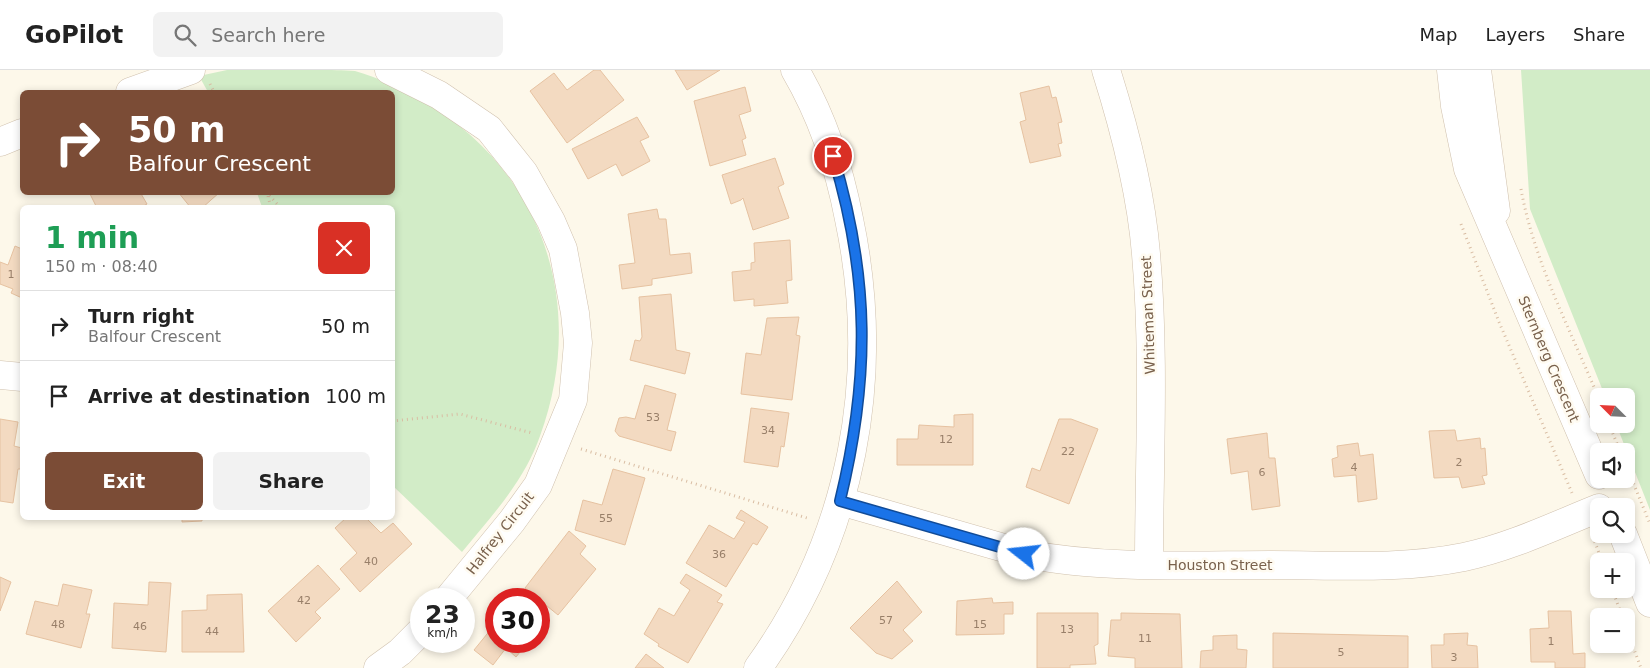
<!DOCTYPE html>
<meta charset="utf-8">
<style>
:root{--surface:#fff;--page:#f2f2f2;--text:#222;--muted:#767676;--line:#e0e0e0;--accent:#7b4c36}
body{margin:0;font-family:"DejaVu Sans",sans-serif;background:var(--page);color:var(--text);height:100vh;display:flex;flex-direction:column;font-size:19px;white-space:nowrap}
*{box-sizing:border-box;margin:0}
p{font-size:16px;color:var(--muted)}
.icon{flex:none;width:28px;height:28px;fill:none;stroke:currentColor;stroke-width:2;stroke-linecap:round;stroke-linejoin:round}
.map{position:relative;flex:1;overflow:hidden}
.panel{position:absolute;left:20px;top:135px;width:375px;height:315px;display:flex;flex-direction:column;background:var(--surface);border-radius:8px;box-shadow:0 2px 8px #0003}
.panel>*{flex:none}
.top-card{position:absolute;left:20px;top:20px;width:375px;height:105px;border-radius:8px;box-shadow:0 2px 8px #0003;background:#7b4c36;color:#fff;overflow:hidden}
.needle{width:32px;rotate:294deg}
.tools{position:absolute;left:1590px;top:318px;display:grid;gap:10px}
.tools a{display:grid;place-items:center;width:45px;height:45px;border-radius:8px;background:var(--surface);box-shadow:0 2px 8px #0003;font-size:25px}
.speed{position:absolute;left:410px;top:518px;display:flex;gap:10px;font-size:25px;font-weight:700;text-align:center}
.speed>*{display:grid;place-content:center;width:65px;height:65px;border-radius:50%;background:var(--surface);box-shadow:0 2px 8px #0003;line-height:1}
.speed small{font-size:12px;font-weight:400}
.speed .limit{border:8px solid #d22;background:#fff;color:#111}
.pin{position:absolute;display:grid;place-items:center;width:42px;height:42px;color:#fff;margin:-21px;border:2px solid #fff;border-radius:50%;box-shadow:0 1px 5px #0007}
.me{position:absolute;width:55px;margin:-28px;rotate:286deg;stroke-linejoin:round;filter:drop-shadow(0 0 4px #0008)}
.turn{display:flex;align-items:center;gap:18px;height:105px;padding:0 25px;font-size:22px}
.turn .icon{width:65px;height:65px;stroke-width:2.5}
.turn b{display:block;font-size:35px;line-height:42px}
.round{display:grid;place-items:center;flex:none;width:52px;height:52px;border-radius:8px;background:var(--page)}
.overview{display:flex;align-items:center;justify-content:space-between;height:85px;padding:0 25px}
h1{font-size:30px;font-weight:600;line-height:38px;color:#1e9e55}
.action{display:flex;gap:10px;margin-top:auto;padding:10px 25px}
.action a{flex:1;height:58px;border-radius:8px;background:var(--accent);color:#fff;font-size:20px;font-weight:600;line-height:58px;text-align:center}
.action a+a{background:var(--page);color:var(--text)}
ul{padding:0;list-style:none}
li{display:flex;align-items:center;gap:15px;height:70px;padding:0 25px;border-top:1px solid var(--line)}
li div{flex:1}
li b{display:block;font-size:19px}
li em{font-style:normal}
header{display:flex;align-items:center;gap:30px;box-sizing:border-box;height:70px;padding:0 25px;background:var(--surface);border-bottom:1px solid var(--line)}
header strong{font-size:24px}
nav{display:flex;gap:28px;margin-inline-start:auto;font-size:18px}
.search{width:350px;height:45px;background:var(--page);display:flex;align-items:center;gap:12px;box-sizing:border-box;padding:0 18px;border-radius:8px;color:var(--muted);font-size:19px}
.map>svg:first-child{display:block}
.green{fill:#d2ecc7}
.building{fill:#f3dac1;stroke:#e6c2a1}
.lines{fill:none;stroke-linecap:round;stroke-linejoin:round}
.minor-casing{stroke:#d0c1ae;stroke-width:29}
.path{stroke:#d9bda3;stroke-width:3;stroke-dasharray:1 4;stroke-linecap:butt}
.minor{stroke:#fff;stroke-width:28}
.route-casing{stroke:#114b97;stroke-width:12}
.route{stroke:#1a73e8;stroke-width:9}
.labels{text-anchor:middle;stroke-width:5;stroke-linejoin:round;paint-order:stroke}
.number-label{font-size:11px;fill:#987f69}
.street-label{font-size:14px;fill:#79614c;stroke:#fffbf1}
</style>
<header>
<strong>GoPilot</strong>
<div class="search"><svg class="icon" aria-label="search" viewBox="0 0 24 24"><circle cx="10" cy="10" r="6"/><path d="M15 15l6 6"/></svg>Search here</div>
<nav><a>Map</a><a>Layers</a><a>Share</a></nav>
</header>
<div class="map">
<svg width="1650" height="598" viewBox="0 0 1650 598">
<rect width="100%" height="100%" fill="#fdf8ea"/>
<!-- green -->
<path class="green" d="M227,0C257,0 287,0 318,0C329,0 344,0 355,1C379,8 400,18 421,30C543,99 588,235 540,366C525,410 491,447 462,482L393,416L392,138L262,137L257,123L392,122V22H208L199,6Z
M1521,0H1650V440L1616,354H1626V326H1605L1530,139Z"/>
<!-- building -->
<path class="building" d="M594,0H600L624,30L567,73L530,21L554,3L567,20Z
M675,0H720L687,20Z
M1049,16L1052,28L1056,27L1062,52L1058,53L1062,73L1058,74L1061,86L1030,93L1020,52L1026,50L1020,23Z
M745,17L751,41L739,45L746,68L742,70L746,85L710,96L694,31Z
M637,47L649,67L640,71L650,91L622,106L616,94L588,109L572,79Z
M775,88L784,114L778,117L789,148L753,160L743,128L741,130L731,134L722,105Z
M89,122H140L147,134L140,138H97Z
M178,122H220L202,138H191Z
M657,139L659,149H666L670,185L690,183L692,203L652,209V215L622,219L619,195L635,193L628,144Z
M790,170L792,210L786,211L788,233L754,236V229L734,231L732,202L751,200V193L755,192L754,173Z
M15,176L22,179V228L11,223L13,219L0,214V192L8,195Z
M671,224L676,280L690,283L685,304L630,290L635,270L640,271L642,267L639,227Z
M799,247L796,265L800,266L792,330L741,324L746,283L761,285L767,248Z
M645,315L676,324L667,360L676,362L671,381L619,366L615,361L619,348L626,347L635,349Z
M751,338L789,343L784,377L781,376L778,397L744,392Z
M973,344V395H897V369H918L919,355L954,357V345Z
M0,349L18,352L14,376L22,378V399H18L13,433L0,431Z
M1059,349H1071L1098,359L1069,434L1026,417L1032,398L1040,401Z
M1455,360L1457,371L1480,368L1481,379L1485,378L1487,405L1482,406L1485,414L1462,418L1459,407L1434,408L1429,361Z
M1267,363L1269,388H1275L1280,436L1252,440L1248,401L1231,404L1227,369Z
M1358,373L1360,386L1373,384L1377,429L1358,432L1356,405L1334,407L1332,389L1338,387L1337,376Z
M613,399L645,408L625,475L575,460L583,430L602,435Z
M741,440L768,457L757,475L753,473L726,517L686,493L709,455L734,469L745,452L736,448Z
M182,448H202V451L182,452Z
M346,448H366L381,463L393,453L412,474L360,522L340,499L357,483L335,458Z
M569,461L586,476L580,484L596,499L558,545L525,518Z
M318,495L340,519L315,542L321,548L296,572L268,541Z
M686,504L722,525L717,532L723,534L688,593L658,576L659,574L644,564L659,538L674,546L690,520L680,513Z
M0,507L11,512L0,541Z
M897,511L922,542L903,560L913,571L892,589L876,583L850,558Z
M149,512L171,513L166,582L112,578L114,533L148,535Z
M63,514L92,520L86,544H90L81,578L26,564L35,531L58,536Z
M242,524L244,582H182V541L207,540V525Z
M992,528L993,533L1013,532V544H1004V564L956,565L957,531Z
M1548,541H1571L1573,584L1585,583V598H1555V592H1531L1530,559L1549,558Z
M1037,543H1098V574L1094,576L1096,594L1070,595V598H1037Z
M1121,543L1180,544L1182,598H1135V588L1108,586L1111,550H1121Z
M496,553V571H529L516,587L506,578L493,595L474,580Z
M1273,563L1408,566V598H1273Z
M1468,563L1467,575L1477,576L1478,598H1432L1431,575H1444V564Z
M1237,565V579L1247,580L1246,598H1200L1201,581L1213,580V566Z
M646,584L664,598H635Z"/>
<g class="lines">
<defs>
<path id="minor" d="M389,0L439,25L489,59L524,103L551,151L563,179L575,243L578,273L573,330L538,415L512,451L448,529
M1106,0C1125,60 1141,122 1146,184C1155,287 1149,392 1149,495
M1451,0L1455,36L1468,99L1599,405
M1477,0L1496,141
M130,22L191,0
M0,72L22,63
M0,305L22,307
M840,431L1025,484C1105,499 1189,495 1271,495C1335,495 1400,500 1464,487C1511,477 1554,456 1599,438
M1623,464L1650,533
M378,598L400,582L421,561
M758,598C853,466 882,306 849,149C839,97 822,46 795,0"/>
</defs>
<!-- minor casing -->
<use href="#minor" class="minor-casing"/>
<!-- path -->
<path class="path" d="M210,14L214,22
M1521,119C1534,192 1571,261 1599,329
M266,122L281,138
M268,126L271,138
M1461,154L1499,252L1572,423
M392,351L460,344L532,363
M1609,354L1620,381
M581,379L807,448
M1626,395L1650,454
M1593,467L1602,491
M1612,519L1622,546
M1626,558L1641,598"/>
<!-- minor -->
<use href="#minor" class="minor"/>
</g>
<g class="lines">
<defs>
<path id="route" d="M833,86C870,208 870,308 840,431L1024,484"/>
</defs>
<!-- route casing -->
<use href="#route" class="route-casing"/>
<!-- route -->
<use href="#route" class="route"/>
</g>
<g class="labels">
<!-- number labels -->
<g class="number-label">
<text x="11" y="208">1</text>
<text x="653" y="351">53</text>
<text x="768" y="364">34</text>
<text x="946" y="373">12</text>
<text x="1068" y="385">22</text>
<text x="1459" y="396">2</text>
<text x="1354" y="401">4</text>
<text x="1262" y="406">6</text>
<text x="606" y="452">55</text>
<text x="719" y="488">36</text>
<text x="371" y="495">40</text>
<text x="304" y="534">42</text>
<text x="886" y="554">57</text>
<text x="58" y="558">48</text>
<text x="980" y="558">15</text>
<text x="140" y="560">46</text>
<text x="1067" y="563">13</text>
<text x="212" y="565">44</text>
<text x="1145" y="572">11</text>
<text x="1551" y="575">1</text>
<text x="1341" y="586">5</text>
<text x="1454" y="591">3</text>
</g>
<!-- street labels -->
<g class="street-label">
<text transform="translate(1148 245) rotate(-92)" y="5">Whiteman Street</text>
<text transform="translate(1549 289) rotate(67)" y="5">Sternberg Crescent</text>
<text transform="translate(500 463) rotate(-52)" y="5">Halfrey Circuit</text>
<text x="1220" y="500">Houston Street</text>
</g>
</g>
</svg>
<div class="tools">
<a><svg class="needle" viewBox="-14 -14 28 28"><path d="M0-13l5 13h-10z" fill="#e53935"/><path d="M0 13l5-13h-10z" fill="#767676"/></svg></a>
<a><svg class="icon" aria-label="sound" viewBox="0 0 24 24"><path d="M4 9h4l5-4v14l-5-4H4zM17 9q2 3 0 6"/></svg></a>
<a><svg class="icon" aria-label="search" viewBox="0 0 24 24"><circle cx="10" cy="10" r="6"/><path d="M15 15l6 6"/></svg></a>
<a>+</a>
<a>−</a>
</div>
<div class="speed"><div>23<small>km/h</small></div><div class="limit">30</div></div>
<div class="pin" style="left:833px;top:86px;background:#d93025"><svg class="icon" aria-label="arrive" viewBox="0 0 24 24"><path d="M6 21V4h12l-3 4 3 4H6"/></svg></div>
<svg class="me" style="left:1024px;top:484px" viewBox="-20 -20 40 40"><circle r="19" fill="#fff"/><path d="M0-13L10 11 0 6-10 11z" fill="#1a73e8"/></svg>
<div class="top-card">
<div class="turn"><svg class="icon" aria-label="right" viewBox="0 0 24 24"><path d="M7 20v-9h11M14 6l5 5-5 5"/></svg><div><b>50 m</b>Balfour Crescent</div></div>
</div>
<section class="panel">
<div class="overview"><div><h1>1 min</h1><p>150 m · 08:40</p></div><a class="round" style="background:#d93025;color:#fff"><svg class="icon" aria-label="close" viewBox="0 0 24 24"><path d="M6 6l12 12M18 6L6 18"/></svg></a></div>
<ul>
<li><svg class="icon" aria-label="right" viewBox="0 0 24 24"><path d="M7 20v-9h11M14 6l5 5-5 5"/></svg><div><b>Turn right</b><p>Balfour Crescent</p></div><em>50 m</em></li>
<li><svg class="icon" aria-label="arrive" viewBox="0 0 24 24"><path d="M6 21V4h12l-3 4 3 4H6"/></svg><div><b>Arrive at destination</b></div><em>100 m</em></li>
</ul>
<div class="action"><a>Exit</a><a>Share</a></div>
</section>
</div>
